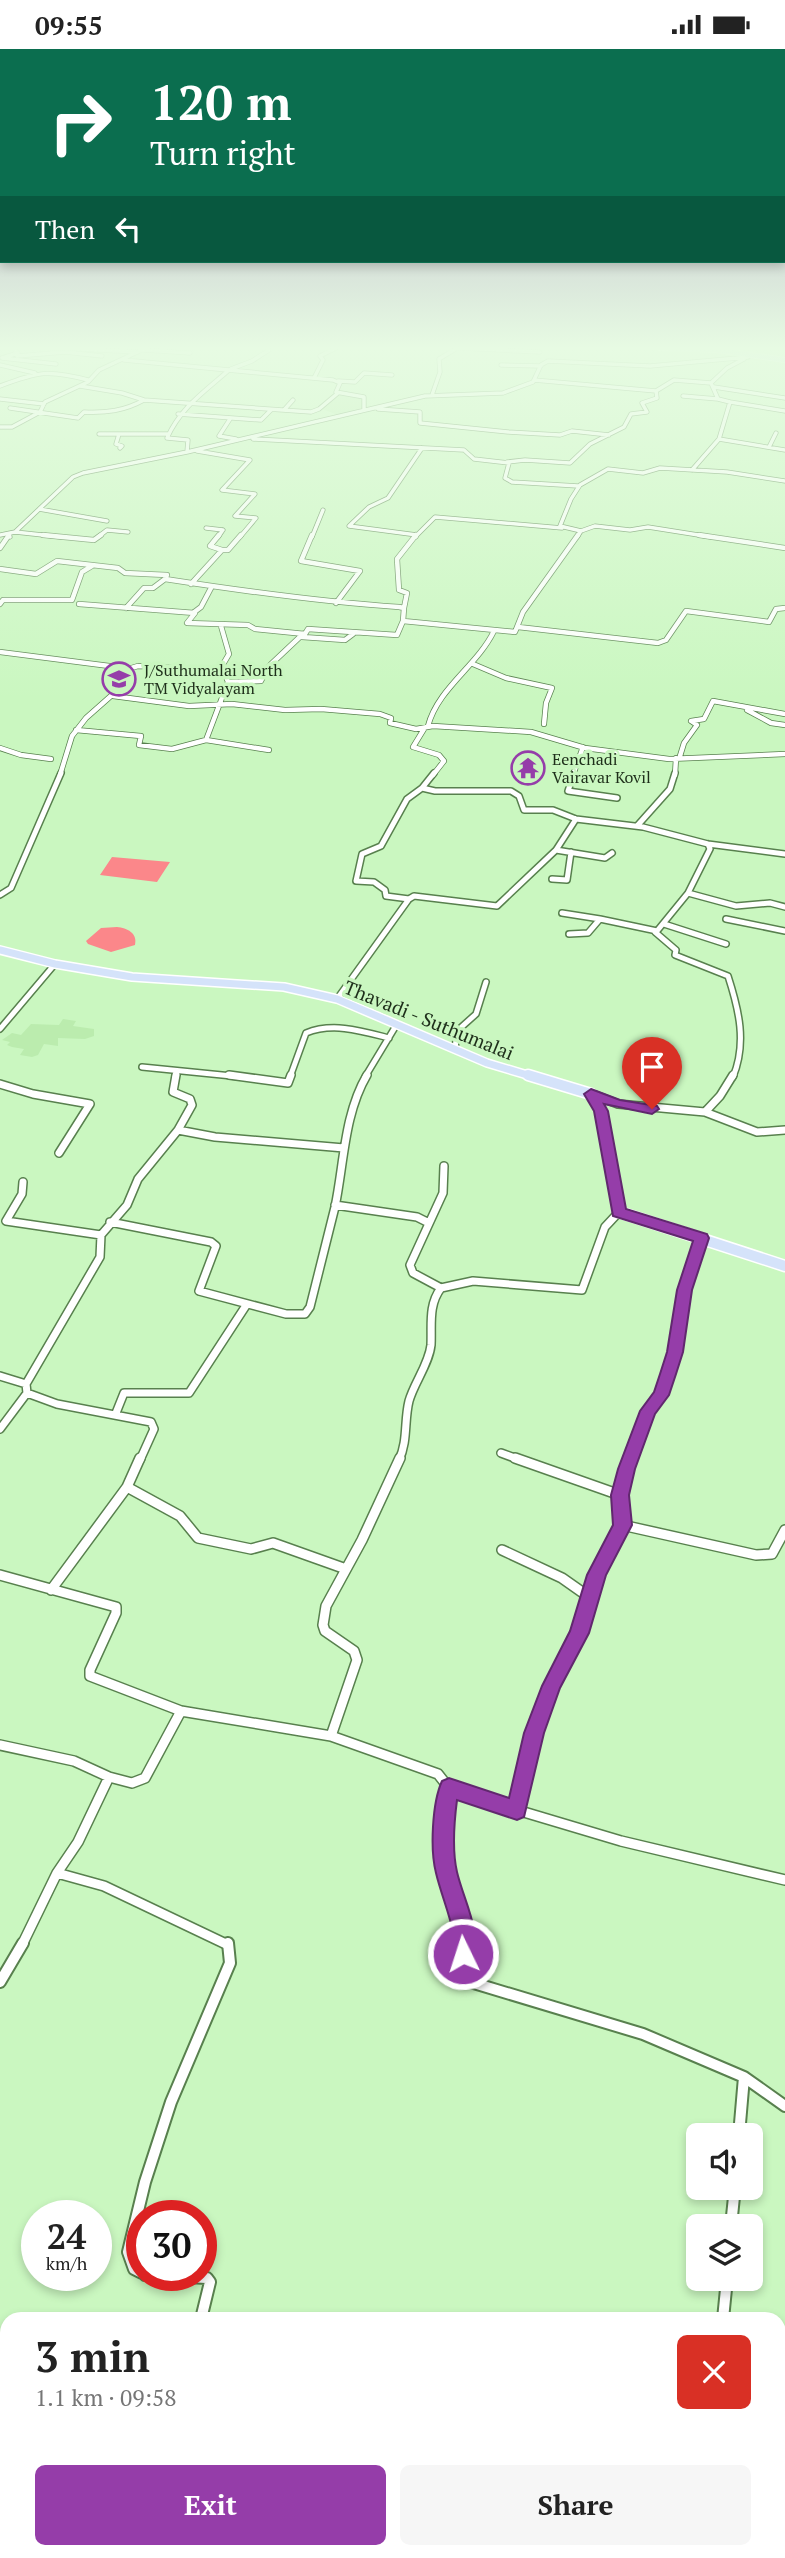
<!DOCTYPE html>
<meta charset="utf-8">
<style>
:root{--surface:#fff;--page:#f6f6f6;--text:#222;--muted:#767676;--accent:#953da9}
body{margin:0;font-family:"PT Serif",serif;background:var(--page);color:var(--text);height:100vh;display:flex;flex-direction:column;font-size:26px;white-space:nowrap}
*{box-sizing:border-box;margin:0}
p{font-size:23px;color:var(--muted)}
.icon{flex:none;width:38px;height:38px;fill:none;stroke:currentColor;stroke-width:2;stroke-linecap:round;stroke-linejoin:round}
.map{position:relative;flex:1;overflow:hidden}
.drawer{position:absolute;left:0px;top:2263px;width:786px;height:247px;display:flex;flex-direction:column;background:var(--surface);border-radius:21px 21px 0 0;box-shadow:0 4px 10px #0003}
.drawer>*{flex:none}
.guide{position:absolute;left:0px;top:0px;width:786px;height:214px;box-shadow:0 4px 10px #0003;background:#0b6e4f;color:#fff;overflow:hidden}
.controls{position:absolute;left:686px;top:2074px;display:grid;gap:14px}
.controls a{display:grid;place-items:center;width:77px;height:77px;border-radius:10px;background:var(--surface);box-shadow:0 4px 10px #0003;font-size:35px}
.speed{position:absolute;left:21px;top:2151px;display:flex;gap:14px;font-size:35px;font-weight:700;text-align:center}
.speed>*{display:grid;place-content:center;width:91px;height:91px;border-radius:50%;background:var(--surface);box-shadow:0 4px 10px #0003;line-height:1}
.speed small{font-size:18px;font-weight:400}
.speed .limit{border:10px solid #d22;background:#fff;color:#111}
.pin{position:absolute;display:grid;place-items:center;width:60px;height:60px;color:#fff;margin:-72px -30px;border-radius:50% 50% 50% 0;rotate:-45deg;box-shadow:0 0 7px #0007}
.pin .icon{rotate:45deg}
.me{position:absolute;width:77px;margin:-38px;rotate:356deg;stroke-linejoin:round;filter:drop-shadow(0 0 5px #0008)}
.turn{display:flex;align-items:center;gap:24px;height:147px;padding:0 35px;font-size:32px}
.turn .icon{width:91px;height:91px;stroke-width:2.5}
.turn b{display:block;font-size:49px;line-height:60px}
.then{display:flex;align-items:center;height:66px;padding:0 35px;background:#0003;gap:14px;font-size:26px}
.round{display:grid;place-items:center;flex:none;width:74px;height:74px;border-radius:10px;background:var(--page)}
.summary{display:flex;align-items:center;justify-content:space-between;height:119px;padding:0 35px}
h1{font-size:42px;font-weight:700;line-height:52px}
.button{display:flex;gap:14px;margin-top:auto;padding:14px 35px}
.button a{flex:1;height:80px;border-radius:10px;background:var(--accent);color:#fff;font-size:28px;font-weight:700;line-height:80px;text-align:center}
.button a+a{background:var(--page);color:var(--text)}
.status{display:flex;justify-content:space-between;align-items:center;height:49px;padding:0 35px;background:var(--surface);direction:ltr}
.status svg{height:19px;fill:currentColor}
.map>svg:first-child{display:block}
.built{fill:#bbecae}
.water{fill:#fb878a}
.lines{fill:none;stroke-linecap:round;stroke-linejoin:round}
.minor-far5-casing{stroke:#58804e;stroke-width:5}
.minor-far4-casing{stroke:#58804e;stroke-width:6}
.minor-far3-casing{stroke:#58804e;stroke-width:8}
.minor-far2-casing{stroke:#58804e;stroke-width:10}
.minor-far1-casing{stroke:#58804e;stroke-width:12}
.minor-casing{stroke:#58804e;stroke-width:14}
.major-far2-casing{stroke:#fff;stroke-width:6}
.major-far1-casing{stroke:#fff;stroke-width:10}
.major-casing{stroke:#fff;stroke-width:13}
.minor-far5{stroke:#fff;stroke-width:3.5}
.minor-far4{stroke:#fff;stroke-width:4.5}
.minor-far3{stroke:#fff;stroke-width:5}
.minor-far2{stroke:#fff;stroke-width:7}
.minor-far1{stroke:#fff;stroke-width:9}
.minor{stroke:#fff;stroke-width:10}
.major-far2{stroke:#d5e3fa;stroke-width:4.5}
.major-far1{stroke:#d5e3fa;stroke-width:7}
.major{stroke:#d5e3fa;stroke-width:10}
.route{fill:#953da9;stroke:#61286e;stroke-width:2}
.labels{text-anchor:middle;stroke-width:7;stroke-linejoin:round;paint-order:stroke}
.far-poi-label{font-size:16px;fill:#1e2f1a;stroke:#caf7c0;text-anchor:start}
.street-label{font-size:19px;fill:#1e2f1a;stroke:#caf7c0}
</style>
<div class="status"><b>09:55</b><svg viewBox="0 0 49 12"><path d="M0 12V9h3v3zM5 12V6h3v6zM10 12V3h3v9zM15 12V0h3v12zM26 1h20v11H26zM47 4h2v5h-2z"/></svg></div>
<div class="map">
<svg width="785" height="2509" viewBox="0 0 785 2509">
<rect width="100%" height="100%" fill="#caf7c0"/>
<!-- built -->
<path class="built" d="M337,345L362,348L363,360L338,366L322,360Z
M63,970L76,972L73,977L94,980V987L85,990L58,989V997L44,995L38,1006L32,1008L20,1006L24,1000L12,998L7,996L10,993L2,991L12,984L21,986L31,975L59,976Z"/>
<!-- water -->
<path class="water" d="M112,808L170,813L157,833L100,826Z
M117,878C127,879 138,884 135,896L111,903L88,895L86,892L101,879Z"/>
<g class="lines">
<defs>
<path id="minor-far5" d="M60,299L138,303
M459,299L540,303
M144,301L190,304
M16,302L17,307L65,303L102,307
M18,304L2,309L56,315
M124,311L333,331L340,334L336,343L364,348V361
M0,316L35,324
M501,316L541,317
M231,320L252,312L269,301
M314,329L323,311L320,307L336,299
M534,331L656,342L674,331L711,334
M338,332L355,333L364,324L392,326
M0,337C38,323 48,320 88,331
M80,337L122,344L144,351L311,363L319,360L338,344
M714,338L785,349
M432,346L440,323L439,310L457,299
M683,347L718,350
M0,350L44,355
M730,353L785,362
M10,359L78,369L84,363C106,364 124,362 144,351
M378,360L420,363V374L508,383L560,386L572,382L609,386
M284,361L293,351
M178,365L261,371L271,361
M230,370L219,387L236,390
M0,378H12L40,363L45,353L88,333L99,321L146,299
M99,385H168
M119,385L116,395L122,397L120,399
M253,390L464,401L474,410L509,414L505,429L512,433L578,437
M719,390L730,353L718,350L711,334L727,319L744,310
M770,396L776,384
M197,402L250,411L222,441L255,445L235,467L256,469L240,488
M187,403L188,391L167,389C181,358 204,343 229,321
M507,413L525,411L570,414L590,395L624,378L631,365L647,363L642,354L657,349L656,342
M692,421L719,390L785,401
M39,460L107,472
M206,479L223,481
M581,482L560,477L571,450L580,436L608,420L643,424L660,419L727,423L785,432
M15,483L61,488
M9,485L10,488
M0,486L15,483L73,428L83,424L187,403L425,347L503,344L533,333L541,316L548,312L650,317L748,308
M417,486L435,468L562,479
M98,488L107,481L128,483
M218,488L223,481
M312,488L323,461
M416,488L417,486L349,477L369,458L388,449L422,399
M577,488L581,482L595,477L630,481L648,478L711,488"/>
<path id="minor-far4" d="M43,486L94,491L101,486
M219,486L210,497L222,501
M312,486L301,512L360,522L336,554
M699,486L785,499
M0,499L9,486
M0,520L36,525L57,512L118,519L125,524L167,526L165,530C243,542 320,553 399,558L404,559L403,572L515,583L523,563L578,486
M191,535L222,501H228L241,486
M0,555L3,551H72L82,523L92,517
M79,555L195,564L187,574L248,576L255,580L305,585L308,580L397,586L403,572
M126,559L144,539H153L165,530
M404,559L407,544L399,541L397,510L416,486
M193,564L201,558L211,539
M518,578L658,594L666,591L686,562L769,573L776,560L785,559
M302,588L345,591L353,585
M0,603L125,619L129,621L128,625L113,647L189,657L232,655L285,661L321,660L380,665L391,669L390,674L416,680L433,677L531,683L585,699L669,710L785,705
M473,615L506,629L552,639L546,654L544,675
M128,620L138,617L224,622
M228,633L261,632L268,618L303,585
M747,661L771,674L785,676
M428,677C438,639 477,617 494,582
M424,680L413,698L439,706L444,712L433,726
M76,681L141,687L139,696L172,700L206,691L269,701
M206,691L228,633L222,617L229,605L221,577
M0,699L21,706L51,710
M680,707L684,694L697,676L691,672L704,670L713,652L785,665
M60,726L72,687L86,669L112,646
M573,726L583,698
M675,726L676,709"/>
<path id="minor-far3" d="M434,724L422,739L435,742H511L519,747L524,761H553L576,770L643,778L708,795L785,805
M574,724L568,742L617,749
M637,777L670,740L675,724
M556,801L605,809L612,804
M552,830L567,831L571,803
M688,844L736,857L770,854L785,858
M0,846L11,839L61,724
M409,850L386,847L385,841L374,833L356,832L362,805L381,797L407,750L422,739
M562,864L600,870
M726,870L785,882
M664,875L726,895
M655,883L676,901L675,906L728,927C739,961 747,994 733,1028
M569,885L588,884L600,870L657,882L688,844L710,800L708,795
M337,950L409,850L414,847L497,857L556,801L576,770
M0,980L55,915
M455,1000L457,982L476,965L486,933
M142,1018L242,1028
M175,1028L176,1024
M290,1028L306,984C333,973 362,982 389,989
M365,1028L397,975"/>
<path id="minor-far2" d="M229,1026L288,1034L291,1026
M0,1035L33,1045L90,1055L59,1104
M592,1045L618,1055L705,1063L757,1083L785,1081
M705,1063L720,1047L733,1026
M178,1081L215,1088L344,1099
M23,1133L22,1145L6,1172L101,1186
M335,1156L417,1168L429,1174
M110,1173L211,1193L216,1197L199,1242L286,1265H305L310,1258C318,1225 327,1191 335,1158C344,1115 344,1065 367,1026
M441,1239L413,1224L410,1216L443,1144L444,1117
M0,1327L26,1335
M27,1344L57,1355L151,1373L154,1380L140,1411
M116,1364L124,1344H189L247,1255
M0,1380L27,1344L26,1335L100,1208L101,1186L127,1156L138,1130L178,1081L192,1056L190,1050L173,1043L176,1026
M501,1404L520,1411
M399,1411C408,1392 404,1372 409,1352C414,1334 429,1315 431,1296C432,1276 428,1256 441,1239L473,1232L582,1241L605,1178L619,1163
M629,1411L648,1361L661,1346L675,1303L685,1241L702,1189"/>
<path id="minor-far1" d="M515,1409L620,1446
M127,1438L180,1467L198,1489L251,1500L273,1494L346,1520
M622,1476L756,1506L772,1505L785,1481
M502,1501L562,1529L589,1548
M0,1526L116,1558V1564L90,1621V1627L181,1662
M51,1541L127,1438L140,1409
M331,1687L357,1611L354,1602L325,1582L323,1576L326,1557L362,1491L400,1409
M0,1696L74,1712L109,1728
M449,1739C445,1770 441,1802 448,1832C454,1853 466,1874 465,1896
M517,1761L621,1792L785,1831
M57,1824L104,1837L228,1896
M22,1896L57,1824L78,1793L109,1728L132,1734L145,1729L181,1662L331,1687L438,1725L449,1739L517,1761L534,1684L551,1637L579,1584L597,1526L622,1476L620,1446L630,1409"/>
<path id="minor" d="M465,1894L461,1922L467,1932L643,1985L744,2028L739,2086
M0,1933L23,1894
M744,2028L785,2057
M731,2177L735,2138
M142,2224L134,2220L128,2203L145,2133L171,2053L230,1914L228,1894
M145,2226L207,2229L210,2233L201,2270
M723,2270L727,2230
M142,2509L145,2502
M691,2509L692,2502"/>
<path id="major-far2" d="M661,299L717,301L785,311"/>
<path id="major-far1" d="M0,901L55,915L132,928L284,938L337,950L487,1014L534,1028"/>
<path id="major" d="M528,1026L591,1045L601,1062L619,1163L785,1217"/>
</defs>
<!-- minor-far5 casing -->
<use href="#minor-far5" class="minor-far5-casing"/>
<!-- minor-far4 casing -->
<use href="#minor-far4" class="minor-far4-casing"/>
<!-- minor-far3 casing -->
<use href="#minor-far3" class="minor-far3-casing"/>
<!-- minor-far2 casing -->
<use href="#minor-far2" class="minor-far2-casing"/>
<!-- minor-far1 casing -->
<use href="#minor-far1" class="minor-far1-casing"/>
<!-- minor casing -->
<use href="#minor" class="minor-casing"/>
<!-- major-far2 casing -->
<use href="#major-far2" class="major-far2-casing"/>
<!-- major-far1 casing -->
<use href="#major-far1" class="major-far1-casing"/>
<!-- major casing -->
<use href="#major" class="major-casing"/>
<!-- minor-far5 -->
<use href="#minor-far5" class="minor-far5"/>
<!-- minor-far4 -->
<use href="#minor-far4" class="minor-far4"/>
<!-- minor-far3 -->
<use href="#minor-far3" class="minor-far3"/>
<!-- minor-far2 -->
<use href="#minor-far2" class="minor-far2"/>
<!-- minor-far1 -->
<use href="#minor-far1" class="minor-far1"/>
<!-- minor -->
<use href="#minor" class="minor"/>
<!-- major-far2 -->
<use href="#major-far2" class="major-far2"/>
<!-- major-far1 -->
<use href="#major-far1" class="major-far1"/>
<!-- major -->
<use href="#major" class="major"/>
</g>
<!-- sky -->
<linearGradient id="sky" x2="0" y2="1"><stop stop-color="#afa2c2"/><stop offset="0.46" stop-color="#e7fbe3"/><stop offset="1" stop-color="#e7fbe3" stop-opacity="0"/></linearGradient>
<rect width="785" height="650" fill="url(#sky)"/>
<!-- route -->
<path class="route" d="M591,1040L620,1051L657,1057L659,1060L652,1065L604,1055L608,1062L626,1160L707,1185L709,1189L692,1241L683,1303L676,1325L669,1346L655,1365L635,1420L629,1446L632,1476L606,1526L589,1584L560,1639L544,1684L524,1768L517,1771L457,1751C454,1774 452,1801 457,1823C464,1853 483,1883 471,1913L463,1916L455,1913C451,1903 456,1897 454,1887C450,1866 441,1845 436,1824C430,1801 432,1754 442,1732L449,1729L509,1749L524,1684L542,1637L570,1582L587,1526L613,1476L611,1446L618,1420L640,1362L654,1343L660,1325L667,1303L677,1241L693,1192L613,1167L594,1062L584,1045Z"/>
<!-- icons -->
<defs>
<symbol id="school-ring" viewBox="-11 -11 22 22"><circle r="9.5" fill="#caf7c0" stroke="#953da9" stroke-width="1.5"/><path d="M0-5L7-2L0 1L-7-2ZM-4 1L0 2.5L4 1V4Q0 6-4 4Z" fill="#953da9"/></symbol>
<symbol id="temple-ring" viewBox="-11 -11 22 22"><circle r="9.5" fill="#caf7c0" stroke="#953da9" stroke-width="1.5"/><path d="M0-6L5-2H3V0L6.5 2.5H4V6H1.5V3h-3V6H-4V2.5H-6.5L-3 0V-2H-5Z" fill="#953da9"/></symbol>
</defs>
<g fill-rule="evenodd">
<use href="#school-ring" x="100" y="611" width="38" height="38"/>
<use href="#temple-ring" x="509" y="700" width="38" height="38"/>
</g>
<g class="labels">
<!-- far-poi labels -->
<g class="far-poi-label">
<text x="144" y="627">J/Suthumalai North<tspan x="144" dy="18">TM Vidyalayam</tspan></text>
<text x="552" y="716">Eenchadi<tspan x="552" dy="18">Vairavar Kovil</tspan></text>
</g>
<!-- street labels -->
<g class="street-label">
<text transform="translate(429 971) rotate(22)" y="7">Thavadi - Suthumalai</text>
</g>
</g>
</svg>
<div class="controls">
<a><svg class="icon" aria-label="sound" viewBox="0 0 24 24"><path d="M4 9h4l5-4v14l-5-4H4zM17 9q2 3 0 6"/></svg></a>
<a><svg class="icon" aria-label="layers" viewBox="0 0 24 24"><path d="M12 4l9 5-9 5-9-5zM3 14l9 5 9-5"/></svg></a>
</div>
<div class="speed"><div>24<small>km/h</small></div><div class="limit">30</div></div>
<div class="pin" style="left:652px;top:1060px;background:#d93025"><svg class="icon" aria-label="arrive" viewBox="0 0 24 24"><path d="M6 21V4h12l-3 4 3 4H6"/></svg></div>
<svg class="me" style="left:463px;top:1905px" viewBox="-20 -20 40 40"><circle r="17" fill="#953da9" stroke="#fff" stroke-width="3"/><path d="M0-11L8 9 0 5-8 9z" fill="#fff"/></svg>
<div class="guide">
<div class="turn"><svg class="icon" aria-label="right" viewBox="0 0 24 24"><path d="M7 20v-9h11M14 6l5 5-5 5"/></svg><div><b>120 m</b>Turn right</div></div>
<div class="then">Then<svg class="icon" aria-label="left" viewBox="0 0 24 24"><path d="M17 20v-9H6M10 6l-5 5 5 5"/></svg></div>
</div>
<section class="drawer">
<div class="summary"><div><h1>3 min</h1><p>1.1 km · 09:58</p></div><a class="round" style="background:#d93025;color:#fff"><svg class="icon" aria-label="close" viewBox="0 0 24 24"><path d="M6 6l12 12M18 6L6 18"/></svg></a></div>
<div class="button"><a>Exit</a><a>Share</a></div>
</section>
</div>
